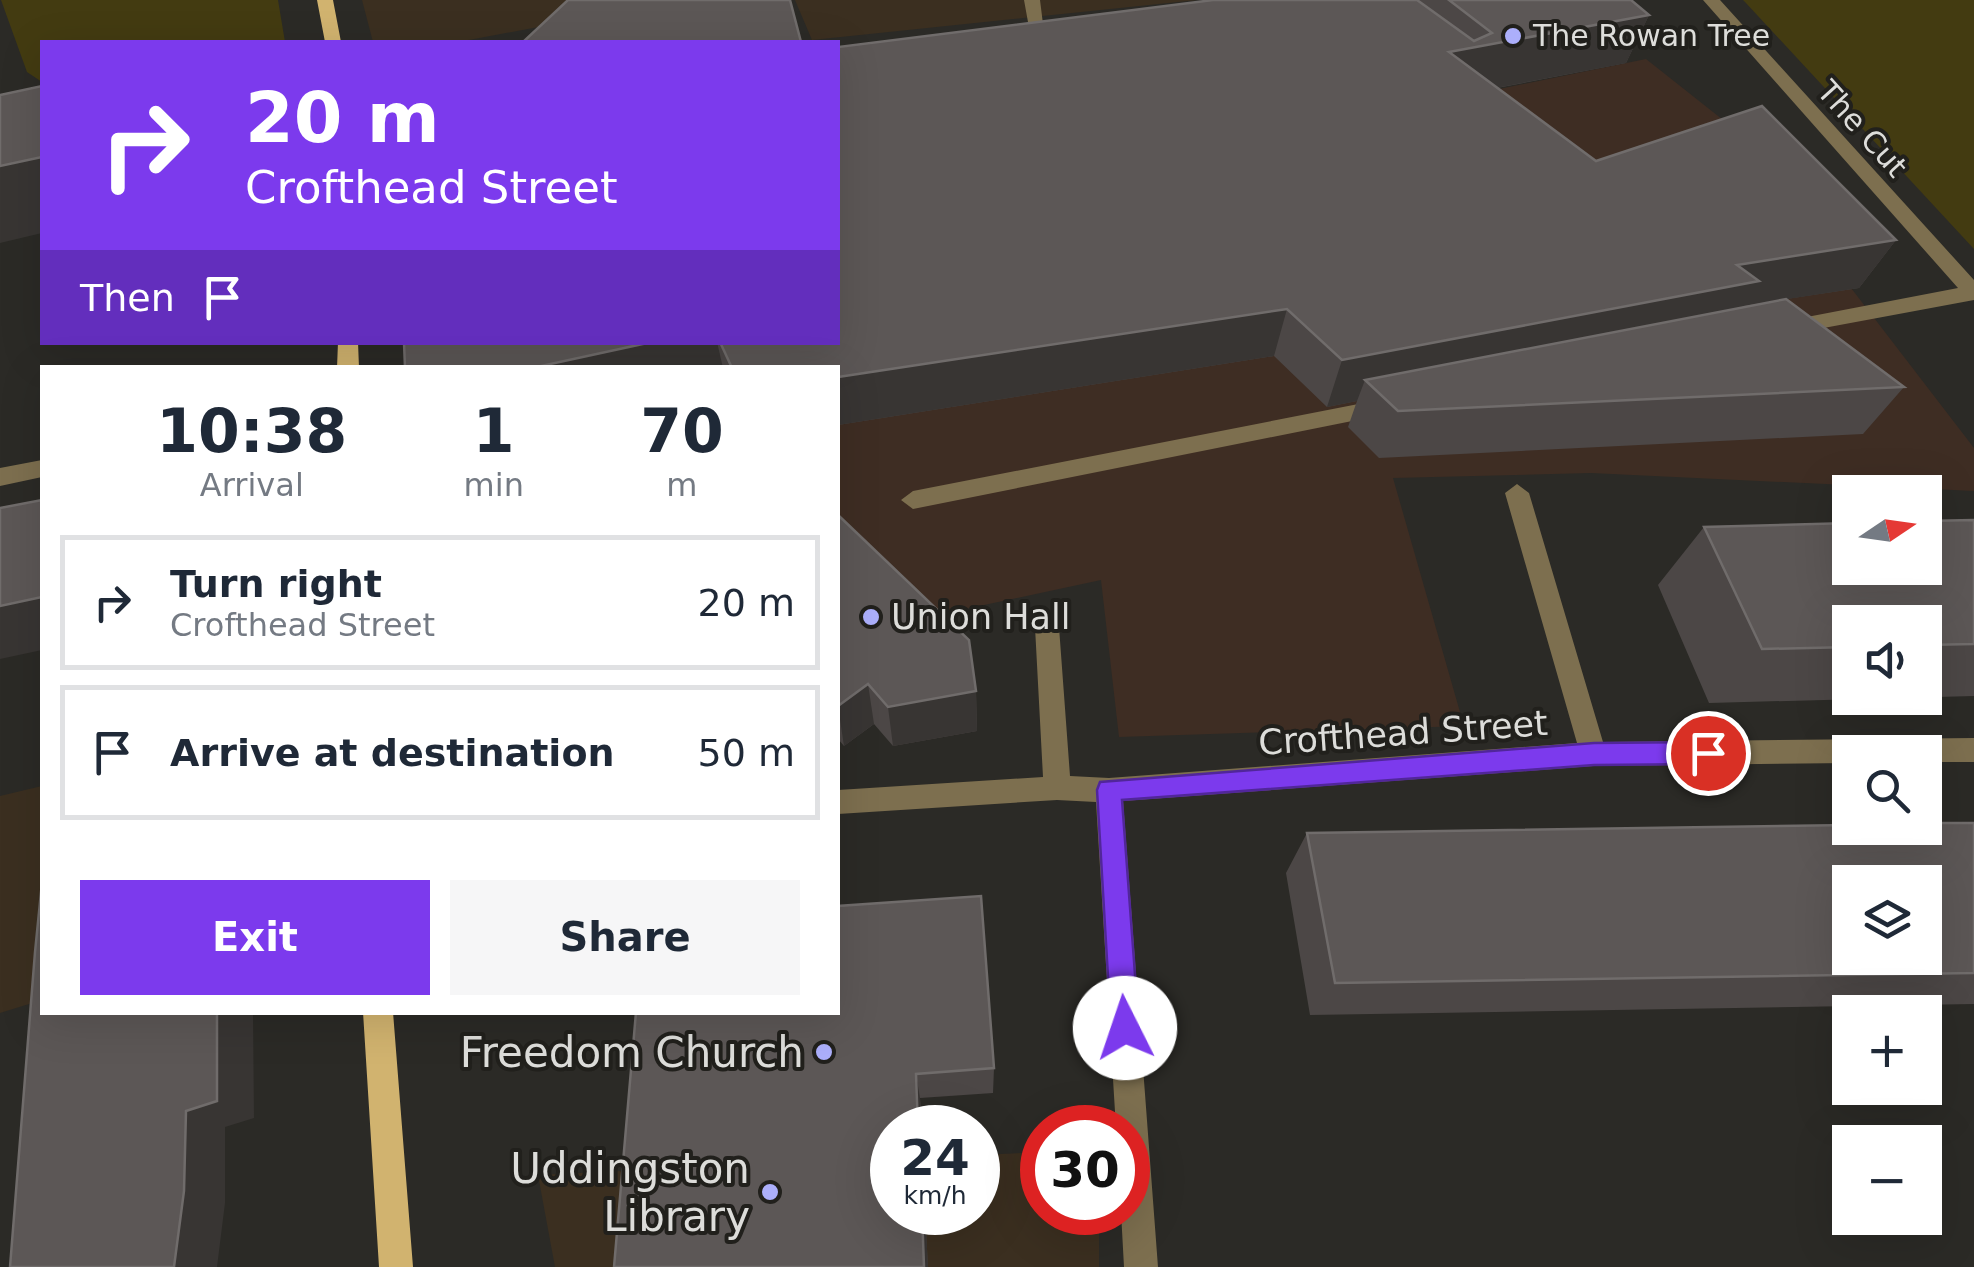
<!DOCTYPE html>
<meta charset="utf-8">
<style>
:root{--surface:#fff;--page:#f6f6f7;--text:#1f2937;--muted:#747a83;--line:#e0e1e3;--accent:#7c3aed}
body{margin:0;font-family:"DejaVu Sans",sans-serif;background:var(--page);color:var(--text);height:100vh;display:flex;flex-direction:column;font-size:38px;white-space:nowrap}
*{box-sizing:border-box;margin:0}
p{font-size:32px;color:var(--muted)}
.icon{flex:none;width:55px;height:55px;fill:none;stroke:currentColor;stroke-width:2;stroke-linecap:round;stroke-linejoin:round}
.map{position:relative;flex:1;overflow:hidden}
.side{position:absolute;left:40px;top:365px;width:800px;height:650px;display:flex;flex-direction:column;background:var(--surface);border-radius:0px;box-shadow:0 10px 40px #0002}
.side>*{flex:none}
.top-card{position:absolute;left:40px;top:40px;width:800px;height:305px;border-radius:0px;box-shadow:0 10px 40px #0002;background:#7c3aed;color:#fff;overflow:hidden}
.needle{width:65px;rotate:77deg}
.buttons{position:absolute;left:1832px;top:475px;display:grid;gap:20px}
.buttons a{display:grid;place-items:center;width:110px;height:110px;border-radius:0px;background:var(--surface);box-shadow:0 10px 40px #0002;font-size:50px}
.speed{position:absolute;left:870px;top:1105px;display:flex;gap:20px;font-size:50px;font-weight:700;text-align:center}
.speed>*{display:grid;place-content:center;width:130px;height:130px;border-radius:50%;background:var(--surface);box-shadow:0 10px 40px #0002;line-height:1}
.speed small{font-size:25px;font-weight:400}
.speed .limit{border:15px solid #d22;background:#fff;color:#111}
.pin{position:absolute;display:grid;place-items:center;width:85px;height:85px;color:#fff;margin:-42px;border:5px solid #fff;border-radius:50%;box-shadow:0 2px 10px #0007}
.me{position:absolute;width:110px;margin:-55px;rotate:356deg;stroke-linejoin:round;filter:drop-shadow(0 0 8px #0008)}
.turn{display:flex;align-items:center;gap:35px;height:210px;padding:0 40px;font-size:45px}
.turn .icon{width:130px;height:130px;stroke-width:2.5}
.turn b{display:block;font-size:70px;line-height:85px}
.then{display:flex;align-items:center;height:95px;padding:0 40px;background:#0003;gap:20px;font-size:38px}
.eta{display:flex;justify-content:space-evenly;align-items:center;height:170px;text-align:center}
.eta b{font-size:60px;font-weight:800;line-height:70px}
.action{display:flex;gap:20px;margin-top:auto;padding:20px 40px}
.action a{flex:1;height:115px;border-radius:0px;background:var(--accent);color:#fff;font-size:40px;font-weight:800;line-height:115px;text-align:center}
.action a+a{background:var(--page);color:var(--text)}
ul{padding:0;list-style:none}
li{display:flex;align-items:center;gap:30px;height:135px;margin:0 20px 15px;padding:0 20px;border:5px solid var(--line);border-radius:0px}
li div{flex:1}
li b{display:block;font-size:38px}
li em{font-style:normal}
.map>svg:first-child{display:block}
.commercial{fill:#3b2f20}
.industrial{fill:#3e2d23}
.green{fill:#433b11}
.lines{fill:none;stroke-linecap:round;stroke-linejoin:round}
.minor{fill:#7d6f4f;fill-rule:evenodd}
.major{fill:#d1b36f;fill-rule:evenodd}
.wall{fill:#4c4746;fill-rule:evenodd}
.shaded-wall{fill:#383533}
.building{fill:#5c5756;stroke:#706c6b;stroke-width:2.5;fill-rule:evenodd}
.route{fill:#7c3aed;stroke:#51269a;stroke-width:2.5}
.poi-dot{fill:#acaffb;stroke:#21201c;stroke-width:4}
.labels{text-anchor:middle;stroke-width:8;stroke-linejoin:round;paint-order:stroke}
.far-poi-label{font-size:30px;fill:#ddddda;stroke:#21201c;text-anchor:start}
.far-street-label{font-size:30px;fill:#ddddda;stroke:#21201c}
.poi-label{font-size:35px;fill:#ddddda;stroke:#21201c;text-anchor:start}
.street-label{font-size:35px;fill:#ddddda;stroke:#21201c}
.near-poi-label{font-size:42px;fill:#ddddda;stroke:#21201c;text-anchor:end}
</style>
<div class="map">
<svg width="1974" height="1267" viewBox="0 0 1974 1267">
<rect width="100%" height="100%" fill="#2b2a26"/>
<!-- commercial -->
<path class="commercial" d="M362,0H682L458,42H373Z
M795,0H1197L812,40Z
M42,786V1000L0,1013V796Z
M1042,1152V1212L1099,1213V1267H555L538,1175L892,1158V1212H978V1155Z"/>
<!-- industrial -->
<path class="industrial" d="M1646,59L1785,169L1765,176L1974,448V491L1591,473L1393,478L1464,726L1119,737L1101,580L923,618L838,533V342L1436,102Z"/>
<!-- green -->
<path class="green" d="M1,0H278L285,42H42V82L27,72Z
M1743,0H1974V249L1745,2Z"/>
<g class="lines">
<!-- minor -->
<path class="minor" d="M1024,0H1040L1046,48L1032,44Z
M1703,0H1720L1974,280V300L1786,335L1779,333L1776,328L1786,321L1958,288Z
M1384,399L1395,407L1392,413L913,509L901,500L913,491Z
M42,460V477L0,486V468Z
M1517,484L1529,493L1603,742L1974,738V762H1925V752H1850V763L1593,766L1123,801L1158,1267H1124L1121,1212H1128V1128H1116L1096,802L1057,800L838,814V790L1043,777L1035,627L1038,620L1047,617L1056,620L1059,627L1070,776L1109,778L1577,743L1505,493Z"/>
<!-- major -->
<path class="major" d="M317,0H333L341,42H325Z
M338,342H358L359,368H337Z
M363,1012H393L413,1267H379Z"/>
</g>
<!-- wall -->
<path class="wall" d="M1213,0H1631L1649,15L1626,63L1497,88L1596,161L1896,240L1859,288L1786,299L1904,387L1863,434L1379,458L1348,427L1357,401L1327,407L1274,356L838,425V368H405L404,342H838Z
M838,515L976,691L977,731L893,746L874,724L844,746L838,739Z
M1974,520V696L1709,703L1658,585L1704,527ZM1850,622H1925V698H1850Z
M1974,823V1004L1310,1015L1286,873L1307,833Z
M981,896L994,1068L993,1093L920,1098L922,1128H892V1212H925L928,1267H614Z"/>
<!-- shaded-wall -->
<path class="shaded-wall" d="M1649,15L1626,63L1433,100L1449,52Z
M42,157V233L0,243V166Z
M1896,240L1859,288L1743,306L1728,329L1365,380L1357,401L1327,407L1342,360L1737,265Z
M1287,309L1274,356L838,425V377Z
M652,342H717L723,368H532Z
M42,597V650L0,659V606Z
M868,684L874,724L844,746L838,706Z
M976,691L977,731L893,746L888,707Z
M217,1012H253L254,1118L225,1127V1203L217,1267H174L186,1111Z
M916,1074L920,1098L922,1128H918Z
M922,1212H925L928,1267H924Z"/>
<!-- building -->
<path class="building" d="M568,0H790L801,42H523Z
M1213,0H1417L1474,41L1492,33L1449,0H1631L1649,15L1449,52L1596,161L1762,106L1896,240L1737,265L1759,281L1342,360L1287,309L838,377V368H732L720,342H838V47Z
M42,86V157L0,166V95Z
M1786,299L1904,387L1398,411L1365,380Z
M404,342H652L532,368H405Z
M42,500V597L0,606V508Z
M838,515L969,640L976,691L888,707L868,684L838,706Z
M1974,520V644L1925,645V622H1850V647L1762,649L1704,527L1850,523V568H1925V521Z
M1925,823H1974V973L1335,983L1307,833L1850,825V828H1925ZM1850,882H1925V958H1850Z
M42,882V1012H217V1101L186,1111L184,1191L174,1267H10L35,952Z
M981,896L994,1068L916,1074L918,1128H892V1212H922L924,1267H614L636,1012H838V906Z"/>
<!-- route -->
<path class="route" d="M1708,742L1716,745L1720,753L1716,761L1708,764L1594,765L1122,800L1139,1028L1135,1038L1125,1042L1115,1038L1111,1028L1097,790L1100,782L1594,743Z"/>
<!-- markers -->
<g class="poi-dot">
<circle cx="1513" cy="36" r="10"/>
<circle cx="871" cy="617" r="10"/>
<circle cx="824" cy="1052" r="10"/>
<circle cx="770" cy="1192" r="10"/>
</g>
<g class="labels">
<!-- far-poi labels -->
<g class="far-poi-label">
<text x="1533" y="46">The Rowan Tree</text>
</g>
<!-- far-street labels -->
<g class="far-street-label">
<text transform="translate(1862 129) rotate(48)" y="10">The Cut</text>
</g>
<!-- poi labels -->
<g class="poi-label">
<text x="891" y="629">Union Hall</text>
</g>
<!-- street labels -->
<g class="street-label">
<text transform="translate(1403 733) rotate(-4)" y="12">Crofthead Street</text>
</g>
<!-- near-poi labels -->
<g class="near-poi-label">
<text x="804" y="1067">Freedom Church</text>
<text x="750" y="1183">Uddingston<tspan x="750" dy="48">Library</tspan></text>
</g>
</g>
</svg>
<div class="buttons">
<a><svg class="needle" viewBox="-14 -14 28 28"><path d="M0-13l5 13h-10z" fill="#e53935"/><path d="M0 13l5-13h-10z" fill="#747a83"/></svg></a>
<a><svg class="icon" aria-label="sound" viewBox="0 0 24 24"><path d="M4 9h4l5-4v14l-5-4H4zM17 9q2 3 0 6"/></svg></a>
<a><svg class="icon" aria-label="search" viewBox="0 0 24 24"><circle cx="10" cy="10" r="6"/><path d="M15 15l6 6"/></svg></a>
<a><svg class="icon" aria-label="layers" viewBox="0 0 24 24"><path d="M12 4l9 5-9 5-9-5zM3 14l9 5 9-5"/></svg></a>
<a>+</a>
<a>−</a>
</div>
<div class="speed"><div>24<small>km/h</small></div><div class="limit">30</div></div>
<div class="pin" style="left:1708px;top:753px;background:#d93025"><svg class="icon" aria-label="arrive" viewBox="0 0 24 24"><path d="M6 21V4h12l-3 4 3 4H6"/></svg></div>
<svg class="me" style="left:1125px;top:1028px" viewBox="-20 -20 40 40"><circle r="19" fill="#fff"/><path d="M0-13L10 11 0 6-10 11z" fill="#7c3aed"/></svg>
<div class="top-card">
<div class="turn"><svg class="icon" aria-label="right" viewBox="0 0 24 24"><path d="M7 20v-9h11M14 6l5 5-5 5"/></svg><div><b>20 m</b>Crofthead Street</div></div>
<div class="then">Then<svg class="icon" aria-label="arrive" viewBox="0 0 24 24"><path d="M6 21V4h12l-3 4 3 4H6"/></svg></div>
</div>
<section class="side">
<div class="eta">
<div><b>10:38</b><p>Arrival</p></div>
<div><b>1</b><p>min</p></div>
<div><b>70</b><p>m</p></div>
</div>
<ul>
<li><svg class="icon" aria-label="right" viewBox="0 0 24 24"><path d="M7 20v-9h11M14 6l5 5-5 5"/></svg><div><b>Turn right</b><p>Crofthead Street</p></div><em>20 m</em></li>
<li><svg class="icon" aria-label="arrive" viewBox="0 0 24 24"><path d="M6 21V4h12l-3 4 3 4H6"/></svg><div><b>Arrive at destination</b></div><em>50 m</em></li>
</ul>
<div class="action"><a>Exit</a><a>Share</a></div>
</section>
</div>
